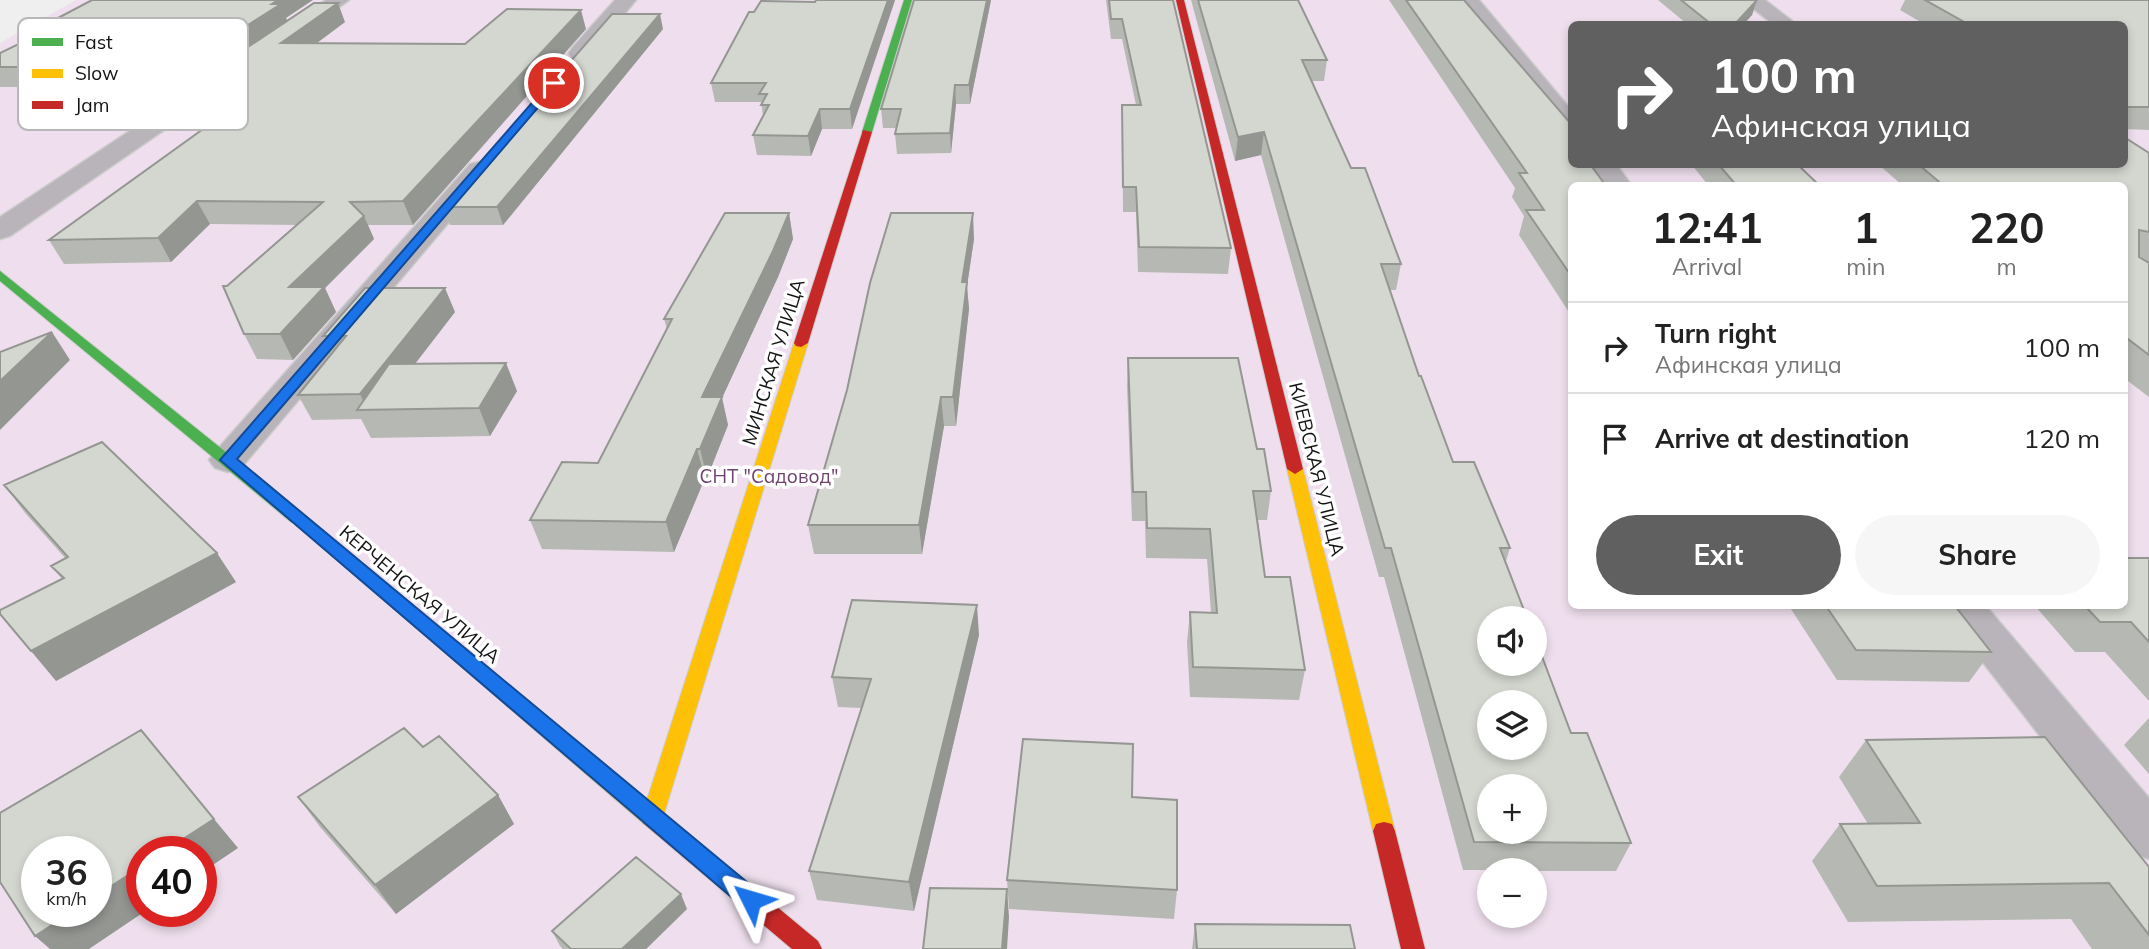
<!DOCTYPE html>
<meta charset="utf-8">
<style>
:root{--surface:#fff;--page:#f6f6f6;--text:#222;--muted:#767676;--line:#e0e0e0;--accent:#616061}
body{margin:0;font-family:Mulish,sans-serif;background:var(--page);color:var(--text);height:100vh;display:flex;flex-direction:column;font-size:26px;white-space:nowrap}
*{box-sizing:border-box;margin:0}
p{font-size:23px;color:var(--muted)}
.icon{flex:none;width:38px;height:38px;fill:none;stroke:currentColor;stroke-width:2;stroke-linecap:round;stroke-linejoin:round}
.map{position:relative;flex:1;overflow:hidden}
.details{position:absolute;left:1568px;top:182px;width:560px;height:427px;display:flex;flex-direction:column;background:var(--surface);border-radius:10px;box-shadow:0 4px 10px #0003}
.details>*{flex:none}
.top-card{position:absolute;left:1568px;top:21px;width:560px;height:147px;border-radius:10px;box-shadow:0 4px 10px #0003;background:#616061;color:#fff;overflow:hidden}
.fabs{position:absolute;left:1477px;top:606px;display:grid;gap:14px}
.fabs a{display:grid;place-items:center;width:70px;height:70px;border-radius:50%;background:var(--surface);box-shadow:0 4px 10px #0003;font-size:35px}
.speed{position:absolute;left:21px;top:836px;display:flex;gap:14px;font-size:35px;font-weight:700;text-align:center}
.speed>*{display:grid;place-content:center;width:91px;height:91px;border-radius:50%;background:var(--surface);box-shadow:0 4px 10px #0003;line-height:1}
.speed small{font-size:18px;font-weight:400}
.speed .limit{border:10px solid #d22;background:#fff;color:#111}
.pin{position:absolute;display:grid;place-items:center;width:60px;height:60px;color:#fff;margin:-30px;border:4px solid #fff;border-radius:50%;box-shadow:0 2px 7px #0007}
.me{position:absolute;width:77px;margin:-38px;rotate:310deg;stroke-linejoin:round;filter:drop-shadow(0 0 5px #0008)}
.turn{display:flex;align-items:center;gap:24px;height:147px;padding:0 28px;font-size:32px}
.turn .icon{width:91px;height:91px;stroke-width:2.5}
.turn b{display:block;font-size:49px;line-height:60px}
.eta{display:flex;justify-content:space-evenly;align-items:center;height:119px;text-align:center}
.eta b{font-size:42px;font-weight:700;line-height:49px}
.button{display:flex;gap:14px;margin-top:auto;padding:14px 28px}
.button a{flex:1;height:80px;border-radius:42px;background:var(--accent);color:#fff;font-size:28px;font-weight:700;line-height:80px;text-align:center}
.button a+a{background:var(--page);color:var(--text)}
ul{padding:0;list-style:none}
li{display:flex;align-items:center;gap:21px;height:91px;padding:0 28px;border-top:2px solid var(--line)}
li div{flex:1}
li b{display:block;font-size:26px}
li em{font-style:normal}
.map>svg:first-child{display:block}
.green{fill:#efdfee;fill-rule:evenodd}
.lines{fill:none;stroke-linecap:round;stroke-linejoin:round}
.street-casing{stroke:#cdcccd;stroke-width:3}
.fast-casing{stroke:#cdcccd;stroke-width:2}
.slow-casing{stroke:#cdcccd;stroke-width:2}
.jam-casing{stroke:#cdcccd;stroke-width:2}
.street{fill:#b9b4b9;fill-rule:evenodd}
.fast{fill:#4caf50;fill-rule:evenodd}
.slow{fill:#ffc107;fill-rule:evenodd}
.jam{fill:#c62828;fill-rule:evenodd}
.wall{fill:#b6b9b3}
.shaded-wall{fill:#949692}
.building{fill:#d4d7d0;stroke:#949692;stroke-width:2;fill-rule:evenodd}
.route{fill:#1a73e8;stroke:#114b97;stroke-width:2}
.labels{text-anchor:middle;stroke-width:7;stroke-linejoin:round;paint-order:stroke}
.street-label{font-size:19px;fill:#141314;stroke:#fff}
.park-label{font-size:19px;fill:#6e426d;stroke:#fff}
.key{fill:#fff;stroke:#b8b8b8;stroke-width:2}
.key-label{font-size:19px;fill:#141314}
</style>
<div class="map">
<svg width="2149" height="949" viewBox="0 0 2149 949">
<rect width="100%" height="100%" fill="#f0eff0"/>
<!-- green -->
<path class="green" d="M76,0H2149V949H0V43ZM1572,24H2124V164H1572ZM1572,186H2124V606H1572ZM1489,618H1535V663H1489ZM1489,702H1535V747H1489ZM1489,786H1535V831H1489ZM37,852H96V912H37ZM142,852H201V912H142ZM1489,870H1535V915H1489Z"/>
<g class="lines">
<defs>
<path id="street" d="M326,0H349L299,36H285L281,32L285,28Z
M615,0H636L588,58H572L569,53L572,48Z
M1458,0H1479L1572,111V134L1563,132Z
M1742,0H1765L1796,24H1773Z
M207,83L215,85L219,90L215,95L10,236L0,239V217L199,85Z
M479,162L488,164L492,170L488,176L241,468L228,472L215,468L209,460L215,452L470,164Z
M1589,164H1616L1632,186H1605Z
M1939,606H1986L2149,798V859L2130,852Z"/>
<path id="fast" d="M904,0H912L872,132L863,134L862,132Z
M0,271L303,514L305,518L303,522H291L0,281Z"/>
<path id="slow" d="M801,339L808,343L663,817L660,824L652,826L644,824L289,518L297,512L303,514L647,800L794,343Z
M1295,464L1303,469L1395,831L1392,838L1384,840L1376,838L1373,831L1287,469Z"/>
<path id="jam" d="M1176,0H1184L1303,469L1295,474L1287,469Z
M863,130L872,132L808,343L801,347L796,346L794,343Z
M651,807L659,809L818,941L822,949H792L643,823L640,816L643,809Z
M1384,822L1392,824L1395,831L1425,949H1401L1373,831L1376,824Z"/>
</defs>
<!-- street casing -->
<use href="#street" class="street-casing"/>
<!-- fast casing -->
<use href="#fast" class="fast-casing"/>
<!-- slow casing -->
<use href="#slow" class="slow-casing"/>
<!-- jam casing -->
<use href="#jam" class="jam-casing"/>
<!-- street -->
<use href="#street" class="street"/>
<!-- fast -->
<use href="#fast" class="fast"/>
<!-- slow -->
<use href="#slow" class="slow"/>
<!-- jam -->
<use href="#jam" class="jam"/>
</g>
<!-- wall -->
<path class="wall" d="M895,0L852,129H822L811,156L757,155L753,135L763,116L761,102H715L711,83L754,12L815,2Z
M914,0H991L970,104H956L951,153L897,154L895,134L896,128H883L881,109Z
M1106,0H1173L1231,248L1228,274L1138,272L1136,212H1123L1122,105H1136L1122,39H1111Z
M1191,0H1298L1327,60L1324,81H1312L1351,168L1401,264L1396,290H1390L1419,376L1453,462L1510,548L1506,561L1571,733L1631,843L1616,871H1535V870H1463L1384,577H1379L1261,155L1235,161Z
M1389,0H1464L1572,164H1595L1594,170L1572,186V317L1519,235L1524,216L1512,197L1515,188Z
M1658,0H1757L1752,15L1744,24H1687Z
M1905,0H2149V130L2124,129V24H1924L1900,10Z
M58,18H286L288,21L345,22L317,43L465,44L586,29L413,225H368L374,239L325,288L336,312L293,360L257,359L244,334L227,286L297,225L210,224L171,262L64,264L49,240L204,128L169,129L158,108L127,129L50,131L38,110L75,87H0V53L61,23Z
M663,29L503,225H450L443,207Z
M2149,153V397L2124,378V186H1903L1878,164H2124Z
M1691,164H1797L1820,186H1709Z
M789,213L793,239L778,277L722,398L728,425L707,478H705L674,552L542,549L530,520L598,463L667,329L664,319Z
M974,239L967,286L969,309L956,426H944L922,554H814L808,525Z
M455,312L415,364L517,391L490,436L371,438L361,419L312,420L298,395L332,354L323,336Z
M1128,358L1257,449L1271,491L1267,520H1258L1265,577L1305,670L1299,700L1190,697L1187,642L1190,612L1211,613L1207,559L1146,558L1145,521H1132L1127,386Z
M1572,399V418L1568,411Z
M4,485L236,582L56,681L62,579L51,566L66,559L26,514Z
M2149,558V701L2105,652H2075L2035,606H2124Z
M1789,606H1955L1991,652L1969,682L1837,680Z
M979,635L914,911L817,900L809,871L862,708L838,707L832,677Z
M2149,718V774L2124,745Z
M1866,740L2149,867V949H2092L2071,919L1848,922L1812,861L1840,824H1868L1839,777Z
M423,747L498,795L514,824L396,914L320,827L298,797Z
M1132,797L1177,890L1174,919L1009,909L1007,880Z
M687,909L646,949H563L560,946L552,931Z
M1195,924L1197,949H1192Z"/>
<!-- shaded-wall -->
<path class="shaded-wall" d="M278,0H313L286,18L288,22L158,107V108L127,129L116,109Z
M888,0H895L852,129L850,109Z
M987,0H991L970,104L969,85Z
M1757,0L1752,15L1744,24H1735Z
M338,3L345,22L290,63L281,43Z
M581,10L586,29L413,225L403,201Z
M660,14L663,29L503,225L497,207Z
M955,85L956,104L951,153L950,133Z
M820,109L822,129L811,156L808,136Z
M1264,132L1261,155L1235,161L1238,137Z
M197,201L210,224L171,262L158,238Z
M789,213L793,239L778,277L722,398L728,425L707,478L700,449L702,397Z
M973,213L974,239L967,286L969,309L956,426L953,397L962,282Z
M364,216L374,239L325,288L336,312L293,360L280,334L289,287Z
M445,288L455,312L380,409H367L360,394Z
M52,332L70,360L0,430V381Z
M506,363L517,391L490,436L479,408Z
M941,397L944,426L922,554L919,525Z
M697,449L705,478L674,552L666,522Z
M217,553L236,582L56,681L31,651Z
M977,605L979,635L914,911L909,882Z
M498,795L514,824L396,914L375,885Z
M214,819L238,848L201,873V852H163Z
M142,866V912H144L89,949H50L35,936L72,912H96V896Z
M1007,889L1009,917L1007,949H1002Z
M681,894L687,909L646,949H622Z"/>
<!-- building -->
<path class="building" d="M92,0H278L272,4H281L116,109L38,110L106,67H0V53L72,18H58Z
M816,0H888L850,109H820L808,136L753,135L769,105H761L767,94H759L766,83H711L749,12H754L761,1L815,2Z
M914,0H987L969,85H955L950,133L895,134L901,109H881Z
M1109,0H1173L1231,248L1139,247L1136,187H1123L1122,105H1141L1122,19H1111Z
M1198,0H1298L1327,60H1302L1351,168H1365L1401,264H1381L1419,376H1421L1453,462H1474L1510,548H1500L1527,618H1489V663H1535V638L1571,733H1587L1631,843L1474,842L1391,548H1385L1264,132L1238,137ZM1489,702H1535V747H1489ZM1489,786H1535V831H1489Z
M1406,0H1464L1572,125V164H1590L1606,186H1572V277L1526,210H1544L1519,173H1527Z
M1681,0H1757L1735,24H1711Z
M1925,0H2149V107H2124V24H1968Z
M314,3H338L281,43L465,44L507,9L581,10L403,201L350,202L364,216L289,287H324L280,334H244L223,286H227L323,202L197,201L158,238L49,240L235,106L158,107Z
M612,14H660L497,207H443Z
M2124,137L2149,153V232L2139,230V257L2149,263V355L2124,336V186H1944L1918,164H2124Z
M1718,164H1797L1820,186H1737Z
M725,213H789L773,251L702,397H722L700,449H697L666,522L530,520L562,462L598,463L672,319H664Z
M891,213H973L962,282H967L953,397H941L919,525H808L847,390L870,283Z
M365,288H445L360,394L298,395L346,336H323Z
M52,332L0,381V352Z
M1128,358H1238L1257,449H1264L1271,491H1253L1265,577H1290L1305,670L1193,667L1190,612L1217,613L1210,529L1147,528L1146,492H1133Z
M506,363L479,408L357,410L389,364Z
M102,442L217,553L31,651L0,614V610L64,578L51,566L68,557L4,485Z
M2124,558H2149V642L2131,622H2100L2085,606H2124Z
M852,600L977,605L909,882L809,871L871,679L832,677Z
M1826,606H1955L1991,652L1856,650Z
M404,728L423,747L439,736L498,795L375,885L298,797Z
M141,730L214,819L163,852H142V866L96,896V852H37V912H72L35,936L0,882V813Z
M2045,737L2149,867V935L2109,883L1877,886L1840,824L1920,823L1866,740Z
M1023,739L1133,744L1132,797L1177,800V890L1007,880Z
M636,857L681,894L622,949H571L552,931Z
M930,888L1007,889L1002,949H923Z
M1195,924L1350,925L1355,949H1197Z"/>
<!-- route -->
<path class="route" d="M551,81L559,83L237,459L759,892L762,900L759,907L751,910L743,907L220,460Z"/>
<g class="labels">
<!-- street labels -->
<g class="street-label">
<text transform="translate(773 362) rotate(-73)" y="7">МИНСКАЯ УЛИЦА</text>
<text transform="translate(1317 469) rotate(76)" y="7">КИЕВСКАЯ УЛИЦА</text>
<text transform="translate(420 594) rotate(40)" y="7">КЕРЧЕНСКАЯ УЛИЦА</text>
</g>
<!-- park labels -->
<g class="park-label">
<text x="769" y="483">СНТ "Садовод"</text>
</g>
</g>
<!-- legend -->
<rect x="18" y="18" width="230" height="112" rx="10" class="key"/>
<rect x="32" y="38" width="31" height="8" fill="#4caf50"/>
<rect x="32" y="69" width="31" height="9" fill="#ffc107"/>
<rect x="32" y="101" width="31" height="8" fill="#c62828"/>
<g class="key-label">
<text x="75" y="49">Fast</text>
<text x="75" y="80">Slow</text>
<text x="75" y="112">Jam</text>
</g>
</svg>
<div class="fabs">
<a><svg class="icon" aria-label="sound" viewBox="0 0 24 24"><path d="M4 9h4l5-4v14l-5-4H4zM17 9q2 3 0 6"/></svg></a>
<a><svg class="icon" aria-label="layers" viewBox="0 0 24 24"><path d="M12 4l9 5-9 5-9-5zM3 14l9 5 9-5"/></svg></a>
<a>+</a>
<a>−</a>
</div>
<div class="speed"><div>36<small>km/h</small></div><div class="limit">40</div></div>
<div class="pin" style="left:554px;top:83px;background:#d93025"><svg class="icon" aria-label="arrive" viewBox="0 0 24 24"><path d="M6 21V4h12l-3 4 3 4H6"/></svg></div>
<svg class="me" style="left:751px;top:900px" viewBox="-20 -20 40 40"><path d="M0-17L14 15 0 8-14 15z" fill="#1a73e8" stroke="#fff" stroke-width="4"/></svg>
<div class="top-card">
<div class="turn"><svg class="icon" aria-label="right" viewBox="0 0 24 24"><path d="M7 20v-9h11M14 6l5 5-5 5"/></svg><div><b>100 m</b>Афинская улица</div></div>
</div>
<section class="details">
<div class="eta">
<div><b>12:41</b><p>Arrival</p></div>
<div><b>1</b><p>min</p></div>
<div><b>220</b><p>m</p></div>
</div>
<ul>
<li><svg class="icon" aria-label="right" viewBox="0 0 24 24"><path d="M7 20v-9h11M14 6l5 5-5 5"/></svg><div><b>Turn right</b><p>Афинская улица</p></div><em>100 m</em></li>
<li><svg class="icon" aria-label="arrive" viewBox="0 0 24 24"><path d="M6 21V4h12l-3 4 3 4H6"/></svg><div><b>Arrive at destination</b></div><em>120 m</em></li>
</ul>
<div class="button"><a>Exit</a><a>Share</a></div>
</section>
</div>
